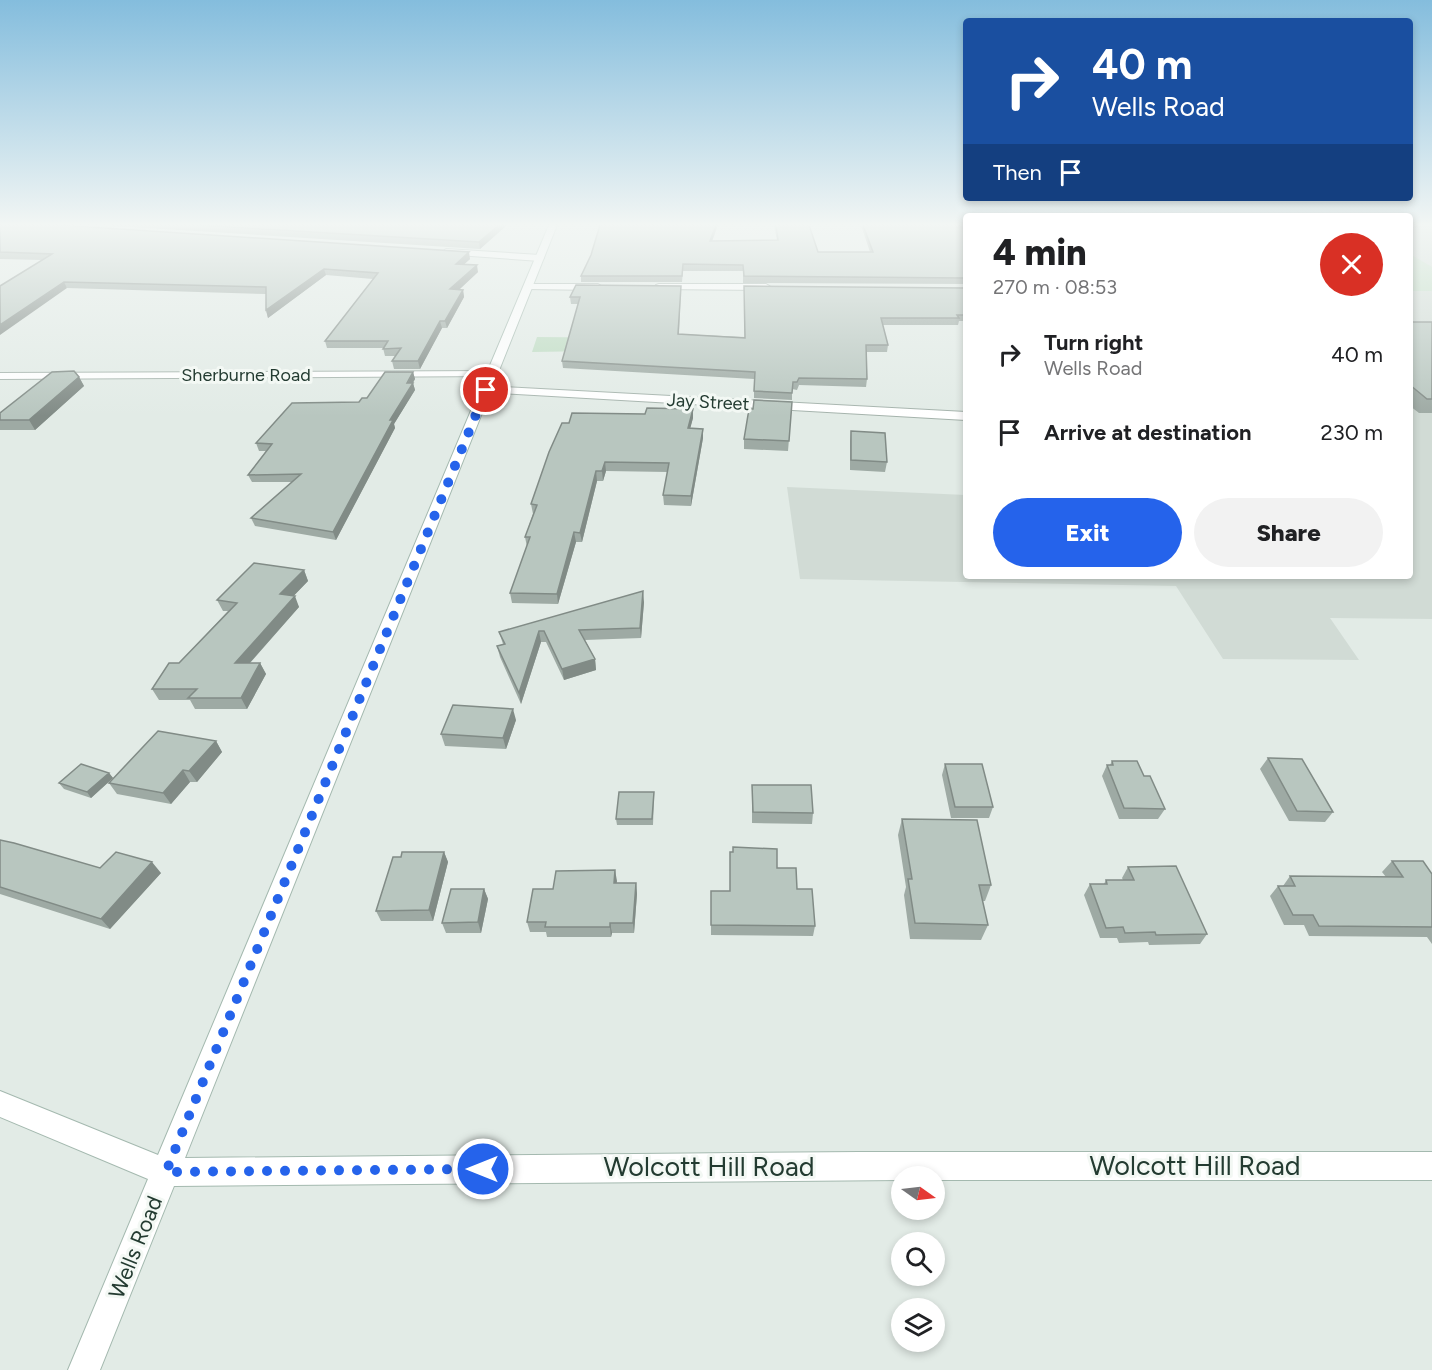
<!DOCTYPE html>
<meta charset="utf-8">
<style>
:root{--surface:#fff;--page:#f2f2f2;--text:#202124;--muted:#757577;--accent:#2563eb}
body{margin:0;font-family:Figtree,sans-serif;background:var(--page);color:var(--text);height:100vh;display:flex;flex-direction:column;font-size:22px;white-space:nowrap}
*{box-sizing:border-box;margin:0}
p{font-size:20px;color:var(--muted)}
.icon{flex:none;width:33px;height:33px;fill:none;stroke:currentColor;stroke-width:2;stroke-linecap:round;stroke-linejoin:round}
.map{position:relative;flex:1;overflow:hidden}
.sheet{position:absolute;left:963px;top:213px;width:450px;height:366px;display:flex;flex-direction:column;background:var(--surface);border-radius:6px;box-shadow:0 3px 9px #0003}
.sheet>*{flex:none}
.hud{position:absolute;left:963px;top:18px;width:450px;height:183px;border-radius:6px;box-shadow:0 3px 9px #0003;background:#1a4fa0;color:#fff;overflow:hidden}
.needle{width:39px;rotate:104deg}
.tools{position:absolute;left:891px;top:1166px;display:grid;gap:12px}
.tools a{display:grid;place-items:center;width:54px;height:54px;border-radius:50%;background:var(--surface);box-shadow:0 3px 9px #0003;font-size:30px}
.pin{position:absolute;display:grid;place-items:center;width:51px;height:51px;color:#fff;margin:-26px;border:3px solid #fff;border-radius:50%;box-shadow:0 2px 6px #0007}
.me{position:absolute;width:66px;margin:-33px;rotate:270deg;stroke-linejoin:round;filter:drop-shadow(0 0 4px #0008)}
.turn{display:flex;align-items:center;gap:21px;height:126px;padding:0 30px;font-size:27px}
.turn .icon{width:78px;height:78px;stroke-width:2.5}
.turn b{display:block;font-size:42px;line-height:51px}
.then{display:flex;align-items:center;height:57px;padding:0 30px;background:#0003;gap:12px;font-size:22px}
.round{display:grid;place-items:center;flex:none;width:63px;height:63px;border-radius:32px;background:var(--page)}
.headline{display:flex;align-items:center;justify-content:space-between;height:102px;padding:0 30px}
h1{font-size:36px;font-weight:800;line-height:45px}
.cta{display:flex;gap:12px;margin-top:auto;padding:12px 30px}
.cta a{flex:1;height:69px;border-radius:36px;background:var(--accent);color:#fff;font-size:24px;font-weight:800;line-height:69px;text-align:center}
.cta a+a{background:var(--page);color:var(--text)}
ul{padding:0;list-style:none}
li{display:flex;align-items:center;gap:18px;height:78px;padding:0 30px}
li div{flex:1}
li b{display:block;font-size:22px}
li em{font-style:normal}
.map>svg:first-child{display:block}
.built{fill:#d1dbd5}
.green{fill:#bddbc1}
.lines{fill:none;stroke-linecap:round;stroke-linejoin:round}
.street-casing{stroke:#a5b3ac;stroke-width:2}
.secondary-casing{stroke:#a4b9af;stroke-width:2}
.street{fill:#fff;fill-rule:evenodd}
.secondary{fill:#fff;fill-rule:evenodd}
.wall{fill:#9eaaa4}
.shaded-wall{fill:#818b86}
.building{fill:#b8c6bf;stroke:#818b86;stroke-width:1.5}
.route{stroke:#2563eb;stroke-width:10;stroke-dasharray:0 18}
.labels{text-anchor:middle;stroke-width:6;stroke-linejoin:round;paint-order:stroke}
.far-street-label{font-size:18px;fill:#233b31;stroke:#f3f8f4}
.street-label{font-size:22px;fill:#233b31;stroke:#f3f8f4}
.near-street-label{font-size:27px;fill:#233b31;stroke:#f3f8f4}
</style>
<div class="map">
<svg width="1432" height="1370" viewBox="0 0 1432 1370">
<rect width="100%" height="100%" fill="#e2ebe6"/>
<!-- built -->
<path class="built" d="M1410,225H1432V619L1330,618L1359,660L1223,659L1176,586L800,579L787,487L966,495V576H1410Z"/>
<!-- green -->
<path class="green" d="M1410,254L1432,267V291H1410Z
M537,337L654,338L653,350L532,352Z"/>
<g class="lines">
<defs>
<path id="street" d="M446,249L540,255L544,258L540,261L443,254L442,252Z
M528,284H598L603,287L598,290L525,289V285Z
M659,284H766L771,287L766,290L656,289V285Z
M493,371L499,374L497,376L0,379V373Z
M486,386L966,412V420L482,392V388Z"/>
<path id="secondary" d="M549,225H557L185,1158L860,1152H1432V1180H934V1176H902V1180L174,1186L100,1370H68L148,1179L0,1117V1091L158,1155Z"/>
</defs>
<!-- street casing -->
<use href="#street" class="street-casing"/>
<!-- secondary casing -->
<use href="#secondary" class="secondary-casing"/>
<!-- street -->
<use href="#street" class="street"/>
<!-- secondary -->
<use href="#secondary" class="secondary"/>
</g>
<!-- wall -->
<path class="wall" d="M0,225L470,259L464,264L478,272L459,290H463L464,297L447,328H442L420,369H394L392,361L396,356H385L383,348H327L325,341L373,279L326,275L268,318L266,310V294L67,288L42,260L0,259Z
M100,225H507L480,249Z
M774,225H809L818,252H870L861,225H966V284L743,283V271H683L682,282H581V276L712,241L777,240Z
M681,286L679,334L745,337L966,288V321H959L958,325H883L888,345L887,352H866L867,379L866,387L799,385L797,390L792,389V400L754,398V379L563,368L562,361L579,304H571L570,297Z
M1410,320L1413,322H1432V413H1419L1410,406Z
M413,372L415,379L413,383L415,390L394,424L395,428L336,540L255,526L251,518L292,482H252L248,475L266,451H259L256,443L359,402Z
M79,377L84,386L35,430H0V413Z
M792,402L788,451L744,449V439L753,409Z
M693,409V418L690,428L703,429V438L691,506L664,505L663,495L668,472L606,471L603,481H597L582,542H576L558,604L512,603L510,593L527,547L525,537L533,514L531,504L569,423Z
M851,431L887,462L885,472L850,470V441Z
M304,570L308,581L293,596L299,607L250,663H260L266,674L247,709H195L190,700H159L152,689L179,663L228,611H223L217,600Z
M644,602L641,638L585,640L595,659L596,670L564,680L546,642H541L521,704L500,657L497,646L503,644L499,632Z
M516,720L506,749L445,746L441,734Z
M216,741L222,752L197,782H190L171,804L117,794L109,783Z
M1268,758L1333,812L1325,822L1289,821L1260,769Z
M1112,761L1144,776L1165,809L1158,819H1119L1102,776L1107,765H1110Z
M945,764L993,807L989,818H951L942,775Z
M109,773L113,778L91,798L64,789L59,783Z
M752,785L813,813L812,824L752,823Z
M654,797L653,825H617L616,819Z
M902,819L991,885L985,901H982L988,925L981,940L910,939L904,895L906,887L898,835Z
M0,840L100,868L161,873L110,929L0,894Z
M444,852L448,862L433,921H381L376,911L401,857Z
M1392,861L1432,874V944L1427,937L1309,936L1304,925H1284L1270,896L1278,886H1283L1290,876L1386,877L1382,872Z
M1128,867L1207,934L1200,944L1149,945L1148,942L1119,943L1117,938H1100L1084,895L1090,884H1104L1106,880H1123L1122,878Z
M777,868L797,889L815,926L813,936L711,935V891H730Z
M615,870L616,883H636L637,894L634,933H612L611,937H547L546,932H530L527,922L553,889Z
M484,889L488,899L481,933H446L442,923Z"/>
<!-- shaded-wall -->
<path class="shaded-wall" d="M499,225H507L480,249L479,242Z
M716,225H718L710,247V241Z
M469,252L470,259L457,271L456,264Z
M477,265L478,272L452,296L450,289Z
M324,269L326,275L268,318L266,310Z
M64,282L67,288L0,335V325Z
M463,290L464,297L447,328L445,321Z
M440,321L442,328L420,369L418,361Z
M413,372L415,379L409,389L413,383L415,390L394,424L395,428L336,540L333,532L390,420Z
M79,377L84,386L35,430L29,420Z
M693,409V418L688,437V428Z
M703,429V438L691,506V496Z
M605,462L606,471L603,481L602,471Z
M596,471L597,481L582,542L580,533Z
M574,532L576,542L558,604L557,594Z
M304,570L308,581L285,605L280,594Z
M643,591L644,602L641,638L640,628Z
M295,596L299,607L240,674L235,663Z
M539,631L541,642L521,704L519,693Z
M595,659L596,670L564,680L562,669Z
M260,663L266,674L247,709L241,698Z
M513,709L516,720L506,749L503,738Z
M216,741L222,752L197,782L189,771Z
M183,770L190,782L171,804L163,793Z
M109,773L113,778L91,798L87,792Z
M444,852L448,862L433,921L429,910Z
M152,862L161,873L110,929L101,919Z
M615,870L617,881L615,894L614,883Z
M636,883L637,894L634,933L633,923Z
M484,889L488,899L481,933L478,922Z
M610,923L612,933L611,937L610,927Z"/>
<!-- building -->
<path class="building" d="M0,225H59L469,252L456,264L477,265L450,289L463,290L445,321H440L418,361H392L401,348L383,349L388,341H325L378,273L324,269L266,310V287L64,282L0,325V286L52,254L0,252Z
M196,225H499L479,242Z
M600,225H716L710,241L778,240L776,225H809L818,252H873L863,225H966V278L744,276L743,265L683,264L682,276H581L591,255Z
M576,285L681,286L678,334L745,338L744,286L966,288V315H957L959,318H881L888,345H866L867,379L799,378L797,382H793L792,393L754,391L755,372L562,361L580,297H570Z
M1410,320L1413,322H1432V399H1427L1410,385Z
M74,371L79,377L29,420H0V413L52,372Z
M385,372H413L407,383H413L390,420H393L333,532L251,518L301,474L248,475L272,444L256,443L292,403L359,402L362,398H367Z
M754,400L792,402L789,441L744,439L749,409H753Z
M647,408L693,409L688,428L703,429L691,496L663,495L669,463L605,462L602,471H596L580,533L574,532L557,594L510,593L530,537H525L537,505L531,504L549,452L562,423H569L572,413L645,414Z
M851,431L885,433L887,462L851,460Z
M254,563L304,570L280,594L295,596L235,663H260L241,698H188L197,689H152L169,663H179L237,603L217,600Z
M643,591L640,628L579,630L595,659L562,669L544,631H539L519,693L497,646L505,644L499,632Z
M453,705L513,709L503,738L441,734Z
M158,731L216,741L189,771L183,770L163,793L109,783Z
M1268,758L1302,759L1333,812L1297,811Z
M1112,761H1137L1144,776H1150L1165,809L1124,808L1107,765H1113Z
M81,764L109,773L87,792L59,783Z
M945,764H982L993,807H955Z
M752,785H811L813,813L753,812Z
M619,792H654L652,819H616Z
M902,819L977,820L991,885H979L988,925L915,923L908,879H912Z
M0,840L14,843L100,868L116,852L152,862L101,919L0,887Z
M733,847L777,849V868H796L797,889H812L815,926L711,925V891H730V852H733Z
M402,852H444L429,910L376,911L393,857H401Z
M1392,861H1423L1432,874V927L1319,926L1313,915H1293L1278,886H1295L1290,876L1403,877Z
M1176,866L1207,934L1156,935L1155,932L1125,933L1123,927L1106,928L1090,884H1107L1106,880H1134L1128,867Z
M615,870L614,883H636L633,923H610V927H545L546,922H527L533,889H553L556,871Z
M451,889H484L478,922L442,923Z"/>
<!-- sky -->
<linearGradient id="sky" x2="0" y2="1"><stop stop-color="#84bddd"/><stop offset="0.54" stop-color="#f2f6f4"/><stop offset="1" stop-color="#f2f6f4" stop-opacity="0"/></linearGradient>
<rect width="1432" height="416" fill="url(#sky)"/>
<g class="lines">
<!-- route -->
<path class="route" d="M483,1169L166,1172L486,390"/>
</g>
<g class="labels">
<!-- far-street labels -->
<g class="far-street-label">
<text x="246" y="381">Sherburne Road</text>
<text transform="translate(708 402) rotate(3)" y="6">Jay Street</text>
</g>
<!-- street labels -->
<g class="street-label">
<text transform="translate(135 1247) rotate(-68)" y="8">Wells Road</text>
</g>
<!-- near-street labels -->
<g class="near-street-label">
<text x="1195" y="1175">Wolcott Hill Road</text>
<text x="709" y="1176">Wolcott Hill Road</text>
</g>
</g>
</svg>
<div class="tools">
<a><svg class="needle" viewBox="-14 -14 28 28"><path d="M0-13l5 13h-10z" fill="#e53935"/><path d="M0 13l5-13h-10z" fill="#757577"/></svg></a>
<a><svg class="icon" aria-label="search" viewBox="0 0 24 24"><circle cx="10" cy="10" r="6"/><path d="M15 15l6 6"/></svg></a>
<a><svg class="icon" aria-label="layers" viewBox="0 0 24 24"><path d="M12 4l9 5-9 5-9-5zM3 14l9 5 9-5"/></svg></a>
</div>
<div class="pin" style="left:486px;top:390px;background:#d93025"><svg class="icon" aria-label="arrive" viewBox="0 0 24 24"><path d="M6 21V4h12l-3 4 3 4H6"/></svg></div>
<svg class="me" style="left:483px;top:1169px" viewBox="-20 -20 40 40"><circle r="17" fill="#2563eb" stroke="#fff" stroke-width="3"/><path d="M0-11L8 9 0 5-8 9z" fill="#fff"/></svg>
<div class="hud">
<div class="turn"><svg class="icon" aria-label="right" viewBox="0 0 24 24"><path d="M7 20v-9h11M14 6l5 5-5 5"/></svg><div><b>40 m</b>Wells Road</div></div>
<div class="then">Then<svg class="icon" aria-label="arrive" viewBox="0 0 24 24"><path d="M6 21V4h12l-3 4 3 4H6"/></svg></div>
</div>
<section class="sheet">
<div class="headline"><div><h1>4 min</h1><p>270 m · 08:53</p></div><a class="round" style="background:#d93025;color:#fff"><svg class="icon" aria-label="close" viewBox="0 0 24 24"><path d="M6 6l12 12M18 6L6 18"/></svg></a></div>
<ul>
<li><svg class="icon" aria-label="right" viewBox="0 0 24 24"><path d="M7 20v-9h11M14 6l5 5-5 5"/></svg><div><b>Turn right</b><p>Wells Road</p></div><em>40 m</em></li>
<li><svg class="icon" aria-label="arrive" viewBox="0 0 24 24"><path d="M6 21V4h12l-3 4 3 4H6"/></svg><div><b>Arrive at destination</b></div><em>230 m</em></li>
</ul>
<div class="cta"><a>Exit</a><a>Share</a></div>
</section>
</div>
